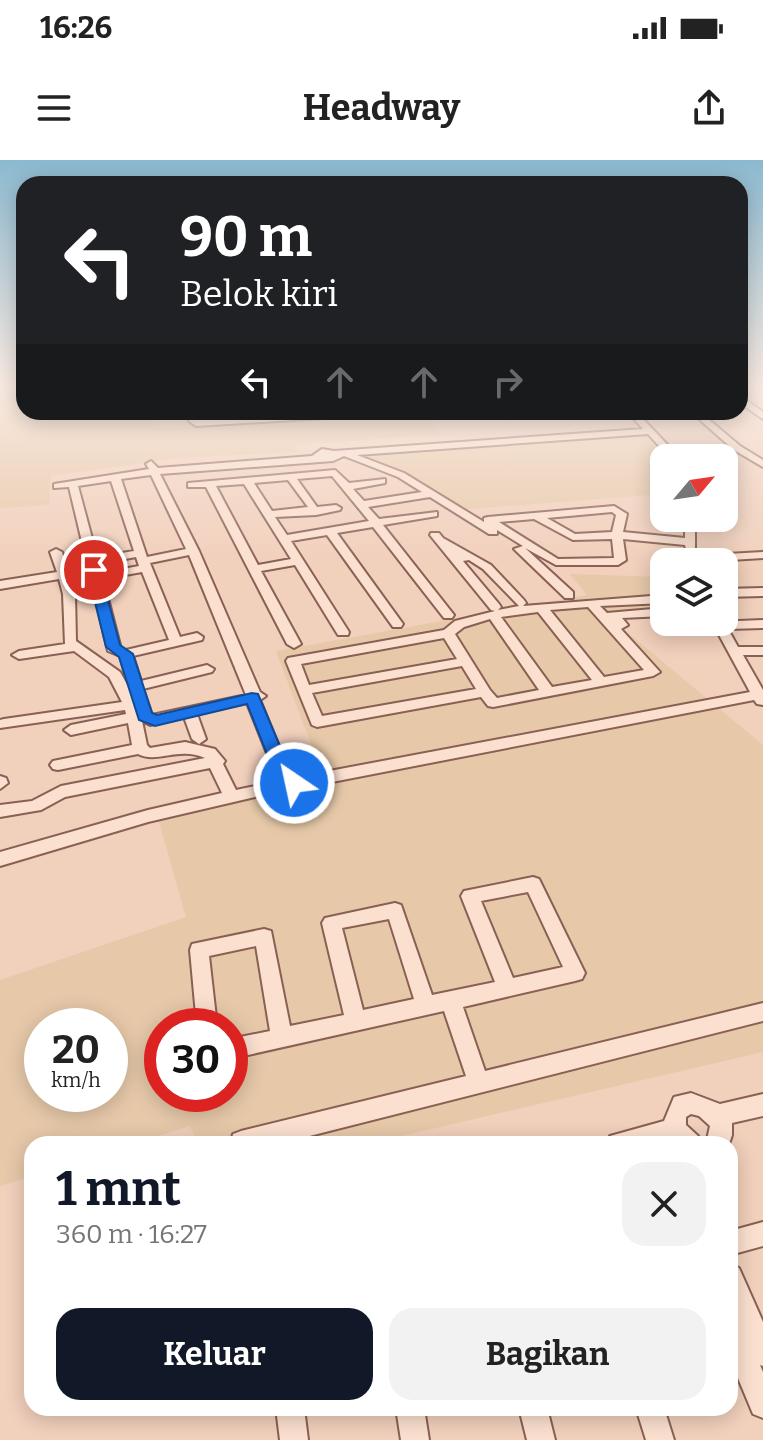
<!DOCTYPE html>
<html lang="id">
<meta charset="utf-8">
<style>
:root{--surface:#fff;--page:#f2f2f2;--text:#222;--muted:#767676;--accent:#111827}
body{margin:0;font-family:Bitter,serif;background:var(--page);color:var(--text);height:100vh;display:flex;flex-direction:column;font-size:30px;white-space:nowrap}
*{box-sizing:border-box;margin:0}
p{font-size:26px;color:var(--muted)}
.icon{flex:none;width:44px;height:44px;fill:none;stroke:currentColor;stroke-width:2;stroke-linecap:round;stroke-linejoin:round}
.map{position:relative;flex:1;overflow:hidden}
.sheet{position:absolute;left:24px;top:976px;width:714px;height:280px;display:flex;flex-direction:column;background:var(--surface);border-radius:24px;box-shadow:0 4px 20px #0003}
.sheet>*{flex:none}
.top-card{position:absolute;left:16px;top:16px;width:732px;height:244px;border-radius:24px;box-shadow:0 4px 20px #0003;background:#202124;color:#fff;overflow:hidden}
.needle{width:52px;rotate:61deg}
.buttons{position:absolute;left:650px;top:284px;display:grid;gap:16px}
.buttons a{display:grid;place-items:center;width:88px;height:88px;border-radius:16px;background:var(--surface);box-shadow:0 4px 20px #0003;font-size:40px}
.speed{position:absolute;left:24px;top:848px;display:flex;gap:16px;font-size:40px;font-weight:700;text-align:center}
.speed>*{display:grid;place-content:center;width:104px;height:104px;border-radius:50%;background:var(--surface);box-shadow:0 4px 20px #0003;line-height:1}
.speed small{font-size:20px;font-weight:400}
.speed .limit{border:12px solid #d22;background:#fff;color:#111}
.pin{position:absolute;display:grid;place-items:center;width:68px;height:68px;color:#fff;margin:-34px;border:4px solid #fff;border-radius:50%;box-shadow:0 2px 8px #0007}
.me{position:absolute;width:88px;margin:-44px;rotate:326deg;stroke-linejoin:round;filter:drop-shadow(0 0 6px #0008)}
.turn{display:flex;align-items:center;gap:28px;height:168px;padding:0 32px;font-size:36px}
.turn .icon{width:104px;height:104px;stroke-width:2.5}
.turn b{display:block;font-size:56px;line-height:68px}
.lanes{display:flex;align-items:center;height:76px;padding:0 32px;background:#0003;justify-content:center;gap:40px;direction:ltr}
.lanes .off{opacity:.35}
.round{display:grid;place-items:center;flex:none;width:84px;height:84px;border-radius:24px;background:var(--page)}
.head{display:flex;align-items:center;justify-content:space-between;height:136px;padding:0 32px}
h1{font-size:48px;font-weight:700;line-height:60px;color:var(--accent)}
.cta{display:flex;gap:16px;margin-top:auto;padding:16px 32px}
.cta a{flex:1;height:92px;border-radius:24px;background:var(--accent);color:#fff;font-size:32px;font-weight:700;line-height:92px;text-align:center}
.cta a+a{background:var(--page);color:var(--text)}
.status{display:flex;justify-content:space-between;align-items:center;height:56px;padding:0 40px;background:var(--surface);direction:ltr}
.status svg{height:22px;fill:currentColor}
header{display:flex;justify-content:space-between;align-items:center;height:104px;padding:0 32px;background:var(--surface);font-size:36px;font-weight:700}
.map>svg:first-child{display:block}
.farmland{fill:#e7c9a9;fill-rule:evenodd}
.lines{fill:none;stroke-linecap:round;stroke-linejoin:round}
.minor-casing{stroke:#896054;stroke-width:4}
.minor{fill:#fbe0cf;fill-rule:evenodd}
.route{fill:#1a73e8;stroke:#114b97;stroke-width:2}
</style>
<div class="status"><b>16:26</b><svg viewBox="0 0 49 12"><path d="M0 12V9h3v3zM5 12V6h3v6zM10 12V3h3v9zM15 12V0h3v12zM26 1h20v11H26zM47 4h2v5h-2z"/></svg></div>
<header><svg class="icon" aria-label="menu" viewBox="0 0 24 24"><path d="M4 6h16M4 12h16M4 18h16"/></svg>Headway<svg class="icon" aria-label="share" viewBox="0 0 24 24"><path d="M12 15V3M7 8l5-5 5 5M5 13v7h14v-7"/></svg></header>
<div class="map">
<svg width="763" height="1280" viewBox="0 0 763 1280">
<rect width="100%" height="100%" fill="#f1d0bc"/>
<!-- farmland -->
<path class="farmland" d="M0,225H24V252H158V268L428,254L442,274L296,285L297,292L180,298L51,316L49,345L0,348Z
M644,274L664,299V334L467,349L397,309L357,293Z
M570,414L664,417V453L610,458L763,585V892L367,984H198L190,966L132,984H32V1016L0,1026V820L186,757L157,655L325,621L276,491L587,435ZM42,866H110V934H42ZM162,866H230V934H162Z"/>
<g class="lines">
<defs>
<path id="minor" d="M740,236L763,252V259L740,243Z
M189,252H197L198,260L332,252H378L374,255L196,266L189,261Z
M628,252H671L641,257L680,298H670L648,274L357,295L404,313L484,362V358L488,357L614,346L627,354L623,372L685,378V358H695V394H687L685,385L623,379L626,400L618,405H556L525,388L573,432V438H565L514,389L523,386L497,370V374H489L430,337L368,347L379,359L437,352V356L383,365L454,455L452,458H444L373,367L337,373L403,464L401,467H393L327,375L291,381L349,472L348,475H338L295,405L261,411L301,484L294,488L287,484L206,327H188V323L335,310L349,323L385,319V323L353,329L364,341L422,332L398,317L344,296L333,301L160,314L199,391L260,532L266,536L260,540L292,618L750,532L712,462L763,460V468L728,469L738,487H763V495H743L763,530V545L757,544L754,540L255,637L148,662L0,706V692L148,650L222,633L210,608L65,637L41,650L0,657V645L32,641L61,626L205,598C179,586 157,604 138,594L58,610L53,609L50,605L53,601L132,585L128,563L71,575L64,570L71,565L126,554L125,550L0,568V560L4,559L122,542L109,517L74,491L19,499L12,495L19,491L65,484L63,434L59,419L0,429V421L57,412L50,392L56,389L62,392L68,411L88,407L69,327L54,328V324L149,309L146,304L151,301L158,308L312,296L322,289L334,291L643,269ZM151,315L186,389L147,397L121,319ZM332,316L369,361L287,375L275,357L316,355L340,350L341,348L336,345L317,347L297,319ZM288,320L308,347L272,351L254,323ZM111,321L134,391L97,397L78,326ZM244,324L291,399L258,405L216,326ZM612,352L616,355L612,372L575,374L547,358ZM534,359L573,380L612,379L614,398L558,399L499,362ZM189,395L246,535L152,555L143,529L212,512L214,509L207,505L141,521L133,496L202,480L203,477L197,473L180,477L150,403ZM136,397L139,406L101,413L99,404ZM142,412L169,480L126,490L121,489L103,419ZM90,414L108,491L120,496L129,528L120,512L76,481L75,434L70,417ZM247,543L278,621L236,630L223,604L225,601L215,589L185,582L150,588L147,585L142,561L150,565L184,557L192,579L199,584L206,579L197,554Z
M691,252H700L740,286L763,300V307L734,290Z
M431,373H439L443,378L491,405L524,440L526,443L523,446L664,435V443L600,446L607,453L664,448V456L622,458L628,465L621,469L660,512L653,516L493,547L488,546L481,537L317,567L312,565L286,501L288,498L444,470L455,461L495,451L491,450L430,375ZM469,400L483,409L519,446L498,450L501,447L499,444L463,401ZM588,447L644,510L604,517L550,450ZM538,452L592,520L552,527L501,457ZM490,459L539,530L497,538L490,530L455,474L464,467ZM444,478L457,499L309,525L301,504ZM462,506L476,529L322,556L312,533Z
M763,392V398L698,402H689L685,399L691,396Z
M763,428V436L724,437V429Z
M0,616L6,618L8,623L0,629Z
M533,717L539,719L585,813L582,819L575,821L463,847L485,911L763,843V861L278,984H231L233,974L241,971L466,916L444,851L230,899V879L270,871L256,786L209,796L217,866H197L190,790L192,784L264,769L271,771L290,866L344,855L322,763L325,758L395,743L401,745L432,835L495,822L461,736L464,731ZM528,732L563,807L513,818L481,741ZM389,759L414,839L363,850L342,768Z
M691,933L720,944L763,934V956L732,963V975L729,984H706L710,966L699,956L691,954L686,957V965L698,976L701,984H673L671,981L661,984H607L610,976L664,961L674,937Z
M763,1062V1086L730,1095V1071Z
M730,1104L739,1108L763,1162V1206L760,1205L763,1212V1258L753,1254L730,1199V1155L734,1157L730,1147Z
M276,1248H304L308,1280H280Z
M396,1248H424L429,1280H401Z
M519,1248H547L555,1280H527Z
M636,1248H664L674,1280H646Z"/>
</defs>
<!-- minor casing -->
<use href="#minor" class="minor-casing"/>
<!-- minor -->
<use href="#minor" class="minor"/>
</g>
<!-- sky -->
<linearGradient id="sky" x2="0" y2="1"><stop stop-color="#8bb9d0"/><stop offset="0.56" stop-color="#f9eae1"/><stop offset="1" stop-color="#f9eae1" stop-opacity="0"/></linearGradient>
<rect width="763" height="404" fill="url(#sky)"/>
<!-- route -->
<path class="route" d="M94,406L100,410L120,485L133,494L152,553L157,555L252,533L258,534L293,617L301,618L303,623L301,627L287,631L281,629L247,544L155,566L139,560L119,497L106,487L87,410Z"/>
</svg>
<div class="buttons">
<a><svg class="needle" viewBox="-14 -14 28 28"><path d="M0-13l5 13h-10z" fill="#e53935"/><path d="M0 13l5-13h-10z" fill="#767676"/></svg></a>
<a><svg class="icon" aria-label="layers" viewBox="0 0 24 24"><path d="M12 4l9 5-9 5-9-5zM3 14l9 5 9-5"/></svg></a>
</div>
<div class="speed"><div>20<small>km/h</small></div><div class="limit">30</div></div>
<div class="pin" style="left:94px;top:410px;background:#d93025"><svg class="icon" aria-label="arrive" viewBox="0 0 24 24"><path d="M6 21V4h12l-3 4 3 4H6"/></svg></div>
<svg class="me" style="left:294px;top:623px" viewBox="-20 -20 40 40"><circle r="17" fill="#1a73e8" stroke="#fff" stroke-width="3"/><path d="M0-11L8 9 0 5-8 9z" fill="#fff"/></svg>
<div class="top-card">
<div class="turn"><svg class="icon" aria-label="left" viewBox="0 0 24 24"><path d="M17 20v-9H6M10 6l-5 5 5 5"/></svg><div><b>90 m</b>Belok kiri</div></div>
<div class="lanes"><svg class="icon" aria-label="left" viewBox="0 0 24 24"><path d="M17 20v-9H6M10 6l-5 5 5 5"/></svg><svg class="icon off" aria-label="ahead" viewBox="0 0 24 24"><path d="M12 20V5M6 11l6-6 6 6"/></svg><svg class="icon off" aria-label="ahead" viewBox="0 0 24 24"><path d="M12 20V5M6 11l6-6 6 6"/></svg><svg class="icon off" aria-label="right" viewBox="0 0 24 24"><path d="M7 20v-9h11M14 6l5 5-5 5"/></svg></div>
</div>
<section class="sheet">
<div class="head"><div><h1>1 mnt</h1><p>360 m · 16:27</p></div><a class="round"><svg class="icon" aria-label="close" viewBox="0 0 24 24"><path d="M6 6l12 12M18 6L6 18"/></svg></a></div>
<div class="cta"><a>Keluar</a><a>Bagikan</a></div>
</section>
</div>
